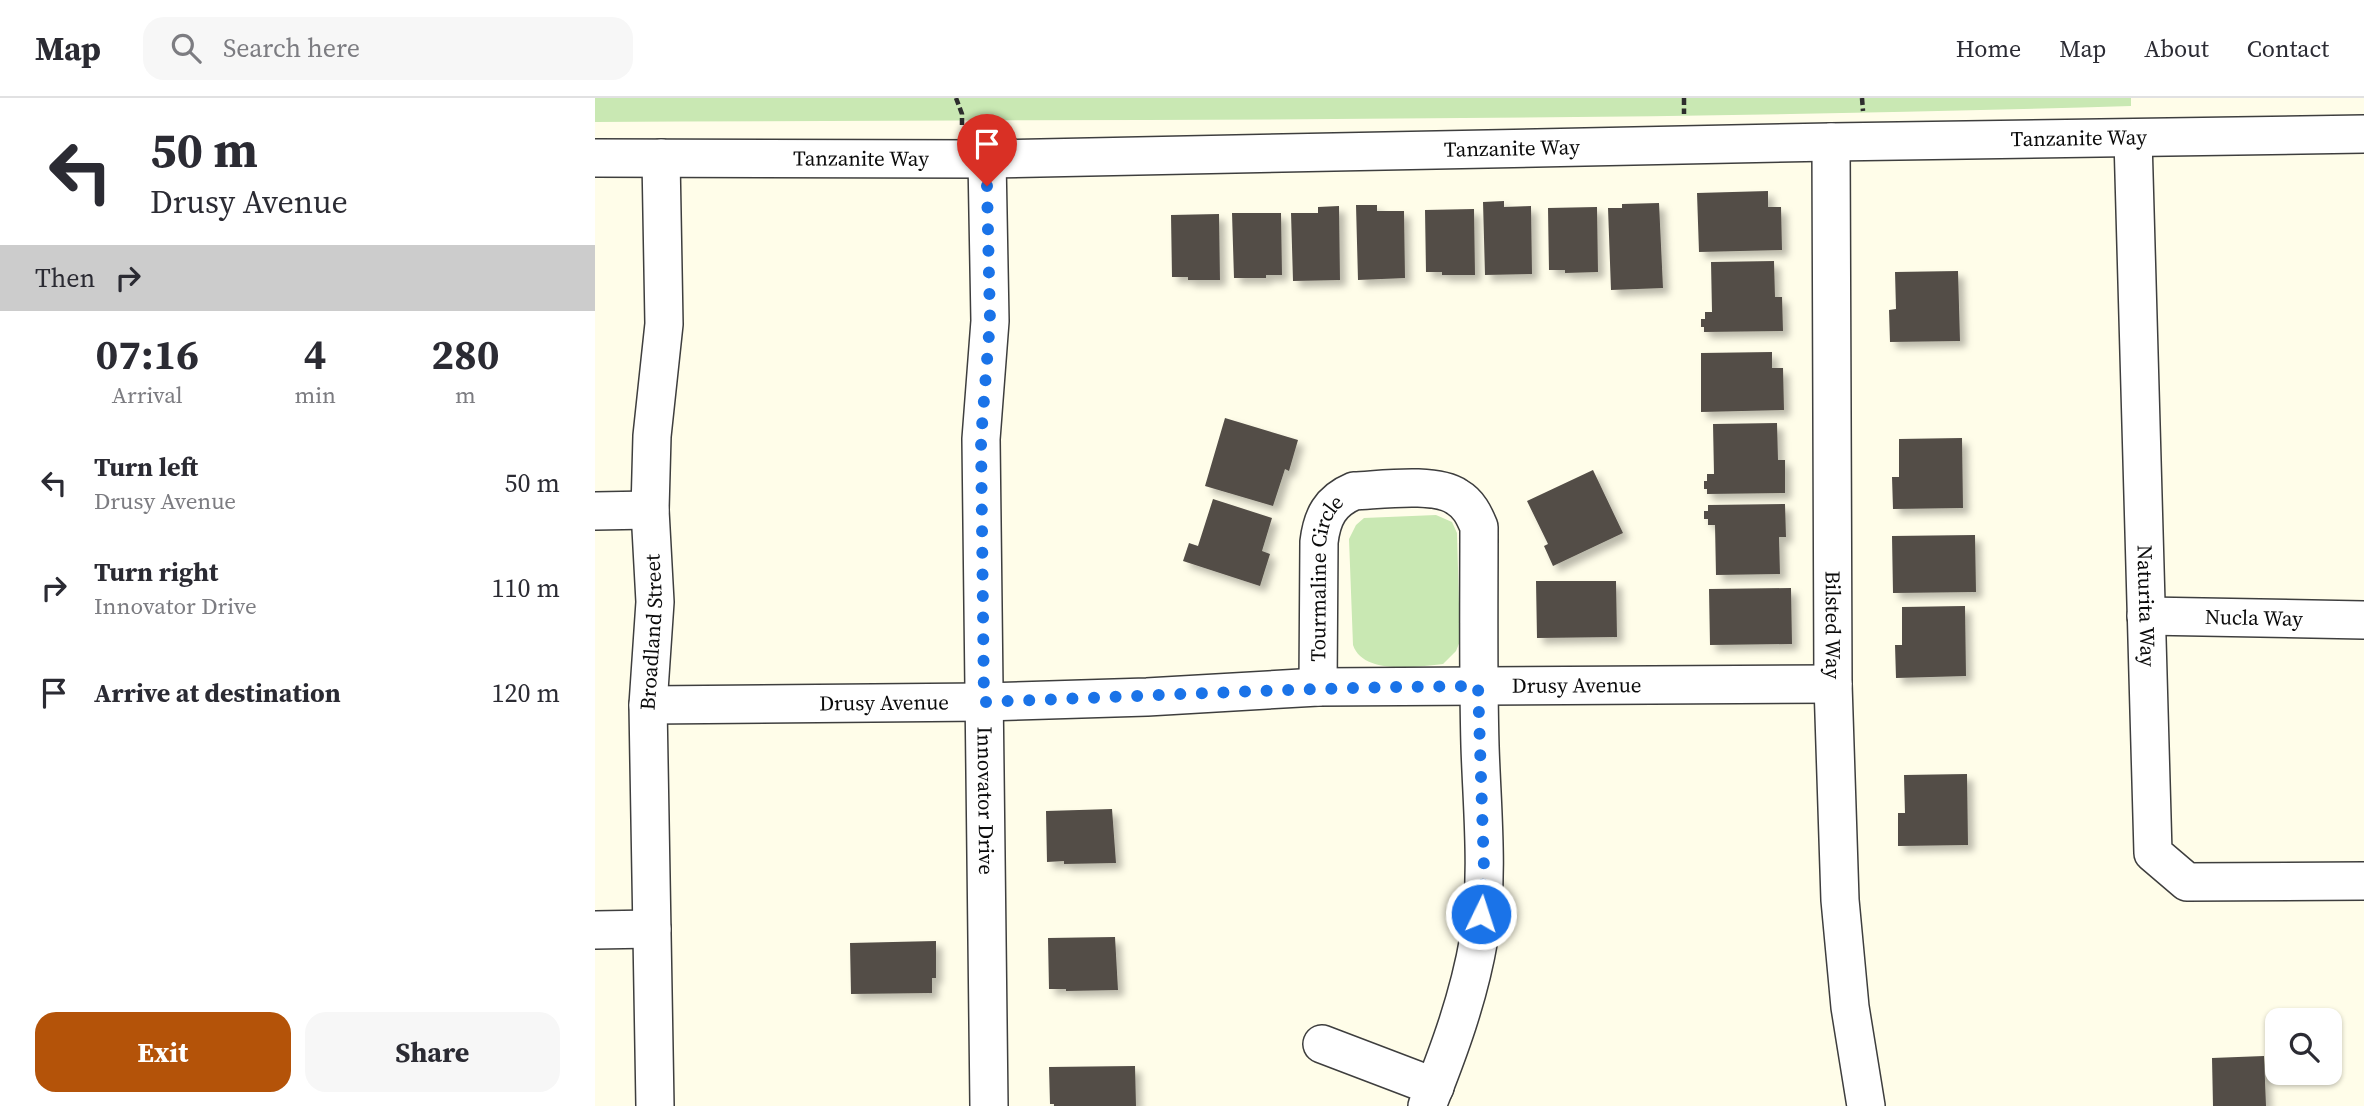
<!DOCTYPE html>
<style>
:root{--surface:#fff;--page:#f7f7f7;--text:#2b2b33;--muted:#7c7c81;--line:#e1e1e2;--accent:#b45309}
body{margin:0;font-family:"Source Serif 4",serif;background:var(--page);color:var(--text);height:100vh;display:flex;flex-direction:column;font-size:26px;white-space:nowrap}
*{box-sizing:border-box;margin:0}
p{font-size:23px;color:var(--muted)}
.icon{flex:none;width:38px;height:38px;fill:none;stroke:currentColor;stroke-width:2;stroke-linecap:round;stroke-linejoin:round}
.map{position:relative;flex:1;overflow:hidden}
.panel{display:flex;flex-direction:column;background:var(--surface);width:595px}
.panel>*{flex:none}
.guide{background:#fff;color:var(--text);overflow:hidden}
.controls{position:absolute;left:1670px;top:910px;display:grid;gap:14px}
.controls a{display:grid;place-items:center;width:77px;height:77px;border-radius:14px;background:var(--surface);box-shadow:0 2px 5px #0004;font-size:35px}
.pin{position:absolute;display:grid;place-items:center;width:60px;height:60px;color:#fff;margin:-72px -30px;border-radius:50% 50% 50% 0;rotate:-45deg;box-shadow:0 0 7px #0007}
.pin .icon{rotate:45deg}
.me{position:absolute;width:77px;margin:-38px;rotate:4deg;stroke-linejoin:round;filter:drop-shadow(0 0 5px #0008)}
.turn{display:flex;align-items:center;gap:24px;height:147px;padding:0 35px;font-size:32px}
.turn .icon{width:91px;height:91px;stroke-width:2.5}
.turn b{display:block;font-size:49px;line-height:60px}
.then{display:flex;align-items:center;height:66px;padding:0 35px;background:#0003;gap:14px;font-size:26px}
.eta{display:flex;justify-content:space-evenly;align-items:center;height:119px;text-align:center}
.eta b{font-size:42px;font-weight:700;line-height:49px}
.primary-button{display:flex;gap:14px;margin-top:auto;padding:14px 35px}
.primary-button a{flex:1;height:80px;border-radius:21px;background:var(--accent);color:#fff;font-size:28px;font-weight:700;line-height:80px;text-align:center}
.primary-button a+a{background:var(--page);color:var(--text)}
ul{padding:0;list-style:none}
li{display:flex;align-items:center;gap:21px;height:105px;padding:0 35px}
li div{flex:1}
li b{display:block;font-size:26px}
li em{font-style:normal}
header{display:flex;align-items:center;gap:42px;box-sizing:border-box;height:98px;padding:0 35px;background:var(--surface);border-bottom:2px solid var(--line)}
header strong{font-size:33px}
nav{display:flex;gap:38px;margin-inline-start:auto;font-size:24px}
.search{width:490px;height:63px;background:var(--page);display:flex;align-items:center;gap:18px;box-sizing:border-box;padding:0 24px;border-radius:21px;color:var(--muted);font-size:26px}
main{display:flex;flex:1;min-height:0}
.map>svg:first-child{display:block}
.green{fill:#c9e8b3}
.building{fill:#534d47;filter:url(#shadow)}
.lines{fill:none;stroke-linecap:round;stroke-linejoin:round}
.minor-casing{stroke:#3e3e3e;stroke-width:40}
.path{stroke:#2d2d2d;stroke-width:4.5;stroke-dasharray:7 3.5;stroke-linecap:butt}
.minor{stroke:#fff;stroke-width:37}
.route{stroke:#1a73e8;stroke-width:12;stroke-dasharray:0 21.6}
.labels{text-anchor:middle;stroke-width:7;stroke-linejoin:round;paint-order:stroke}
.street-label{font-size:21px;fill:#0b0b0b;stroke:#fff}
</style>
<header>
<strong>Map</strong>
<div class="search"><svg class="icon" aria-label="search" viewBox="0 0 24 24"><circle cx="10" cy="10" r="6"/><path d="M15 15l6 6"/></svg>Search here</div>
<nav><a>Home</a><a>Map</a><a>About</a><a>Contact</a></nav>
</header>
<main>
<section class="panel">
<div class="guide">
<div class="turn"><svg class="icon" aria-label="left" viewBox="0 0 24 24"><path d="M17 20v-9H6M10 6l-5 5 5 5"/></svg><div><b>50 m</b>Drusy Avenue</div></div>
<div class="then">Then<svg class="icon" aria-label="right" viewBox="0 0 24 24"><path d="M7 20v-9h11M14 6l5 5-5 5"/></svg></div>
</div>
<div class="eta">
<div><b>07:16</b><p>Arrival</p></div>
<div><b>4</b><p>min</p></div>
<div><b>280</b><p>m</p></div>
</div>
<ul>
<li><svg class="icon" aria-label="left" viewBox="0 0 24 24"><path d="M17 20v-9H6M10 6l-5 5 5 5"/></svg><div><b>Turn left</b><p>Drusy Avenue</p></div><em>50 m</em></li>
<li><svg class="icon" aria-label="right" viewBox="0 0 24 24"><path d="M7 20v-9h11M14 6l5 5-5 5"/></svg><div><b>Turn right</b><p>Innovator Drive</p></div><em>110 m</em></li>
<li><svg class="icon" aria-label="arrive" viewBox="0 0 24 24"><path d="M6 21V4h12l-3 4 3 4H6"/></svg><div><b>Arrive at destination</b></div><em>120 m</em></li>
</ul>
<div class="primary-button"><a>Exit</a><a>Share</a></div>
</section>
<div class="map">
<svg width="1769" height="1008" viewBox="0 0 1769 1008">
<defs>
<filter id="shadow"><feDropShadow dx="6" dy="6" stdDeviation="3.5" flood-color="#0004"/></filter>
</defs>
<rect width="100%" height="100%" fill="#fffde9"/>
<!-- green -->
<path class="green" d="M0,0H1536V8C1024,24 512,21 0,24Z
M841,417L857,424L862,435L865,543L861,553L848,566C822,569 768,577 758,547L754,441L761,427L769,420Z"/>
<!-- building -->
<path class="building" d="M1173,93V109H1186L1187,152L1104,154L1102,95Z
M909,103V109L936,108L937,176L890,177L888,104Z
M1064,105L1068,190L1016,192L1013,110H1027V106Z
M761,107H782V113H809L810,180L763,182Z
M744,108L745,182L698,183L696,115H723V109Z
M1002,109L1003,174L970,175V172H954L953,110Z
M879,111L880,177H847V174H831L830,112Z
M637,115H686L687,177H671V180H639Z
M624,116L625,182H593V179H577L576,117Z
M1179,163L1180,199H1187L1188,233L1109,234V229H1106V221H1110V214H1117L1116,164Z
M1363,173L1365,243L1295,244L1294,212L1301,211L1300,174Z
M1177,254V270H1188L1189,312L1106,314V255Z
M630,320L703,342L694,373L690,371L678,408L610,388Z
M1182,325L1183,362H1190V395L1112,396V391H1109V383H1112V376H1119L1118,326Z
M1367,340L1368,410L1298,411L1297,379H1304V341Z
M998,372L1028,435L958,468L949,448L953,446L932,403Z
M618,401L677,420L667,453L675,456L665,488L588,463L594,445L603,448Z
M1190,406L1191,439H1184L1185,476L1121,477L1120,427H1113V421H1109V413H1113V407Z
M1380,437L1381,494L1298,495L1297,438Z
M941,483H1021L1022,539L942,540Z
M1196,490L1197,546L1115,547L1114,491Z
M1370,508L1371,578L1301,580L1300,547H1307V509Z
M1372,676L1373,747L1303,748V715H1310L1309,677Z
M517,711L521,765L469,766V763L452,764L451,713Z
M520,839L523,892L471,893V891H454L453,840Z
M341,843V880H337V895L256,896L255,845Z
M1669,958L1671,1008H1618L1617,960Z
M540,968L541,1008H459V1006H455L454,969Z"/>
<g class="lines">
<defs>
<g id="minor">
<path id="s1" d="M1538,41L1558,755L1592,784L1769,783"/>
<path id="s2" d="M1236,44L1238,586L1245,802L1255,909L1271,1008"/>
<path id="s3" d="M0,60L392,61L1236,44L1769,36"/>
<path id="s4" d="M392,61L395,223L386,341L394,1008"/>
<path d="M0,413L55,412"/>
<path id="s5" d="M1551,518L1769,522"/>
<path id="s6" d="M723,589L724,444C727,419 735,403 759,393C785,392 840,384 862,399C874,406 879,417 884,429C884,502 883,575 885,648C887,711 894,777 884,840C874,899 854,953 832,1008"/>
<path id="s7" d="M53,607L389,604L552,599L723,589L1238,586"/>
<path d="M0,832L57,831"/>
<path d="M727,946L840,989"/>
<path id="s8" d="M60,1008L53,607L60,504L55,412L57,338L69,226L66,60"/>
</g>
</defs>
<!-- minor casing -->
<use href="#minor" class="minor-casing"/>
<!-- path -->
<path class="path" d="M361,0L367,16V30
M1089,0V16
M1267,0L1268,13"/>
<!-- minor -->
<use href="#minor" class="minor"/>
</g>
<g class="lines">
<!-- route -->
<path class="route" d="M392,88L395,223L386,341L389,604C554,598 718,589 883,588L889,771L886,816"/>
</g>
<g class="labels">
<!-- street labels -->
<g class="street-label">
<text dy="7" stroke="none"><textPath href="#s3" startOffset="1484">Tanzanite Way</textPath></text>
<text dy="7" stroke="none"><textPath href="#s3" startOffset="917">Tanzanite Way</textPath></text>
<text dy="7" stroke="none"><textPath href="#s3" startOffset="266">Tanzanite Way</textPath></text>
<text dy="7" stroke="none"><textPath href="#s6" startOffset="110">Tourmaline Circle</textPath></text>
<text dy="7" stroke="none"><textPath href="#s1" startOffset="467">Naturita Way</textPath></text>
<text dy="7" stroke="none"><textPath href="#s5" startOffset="108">Nucla Way</textPath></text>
<text dy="7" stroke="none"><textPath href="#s2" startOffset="483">Bilsted Way</textPath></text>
<text dy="7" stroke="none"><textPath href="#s8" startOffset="474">Broadland Street</textPath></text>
<text dy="7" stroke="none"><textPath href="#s7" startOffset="929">Drusy Avenue</textPath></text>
<text dy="7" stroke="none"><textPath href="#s7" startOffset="236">Drusy Avenue</textPath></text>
<text dy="7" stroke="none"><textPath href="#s4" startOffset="642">Innovator Drive</textPath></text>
</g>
</g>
</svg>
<div class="controls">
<a><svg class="icon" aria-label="search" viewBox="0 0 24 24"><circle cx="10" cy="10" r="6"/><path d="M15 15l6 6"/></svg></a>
</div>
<div class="pin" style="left:392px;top:88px;background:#d93025"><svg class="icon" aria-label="arrive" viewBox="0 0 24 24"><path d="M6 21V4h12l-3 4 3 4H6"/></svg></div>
<svg class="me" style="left:886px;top:816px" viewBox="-20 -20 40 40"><circle r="17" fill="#1a73e8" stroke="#fff" stroke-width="3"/><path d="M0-11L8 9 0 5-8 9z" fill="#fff"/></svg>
</div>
</main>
